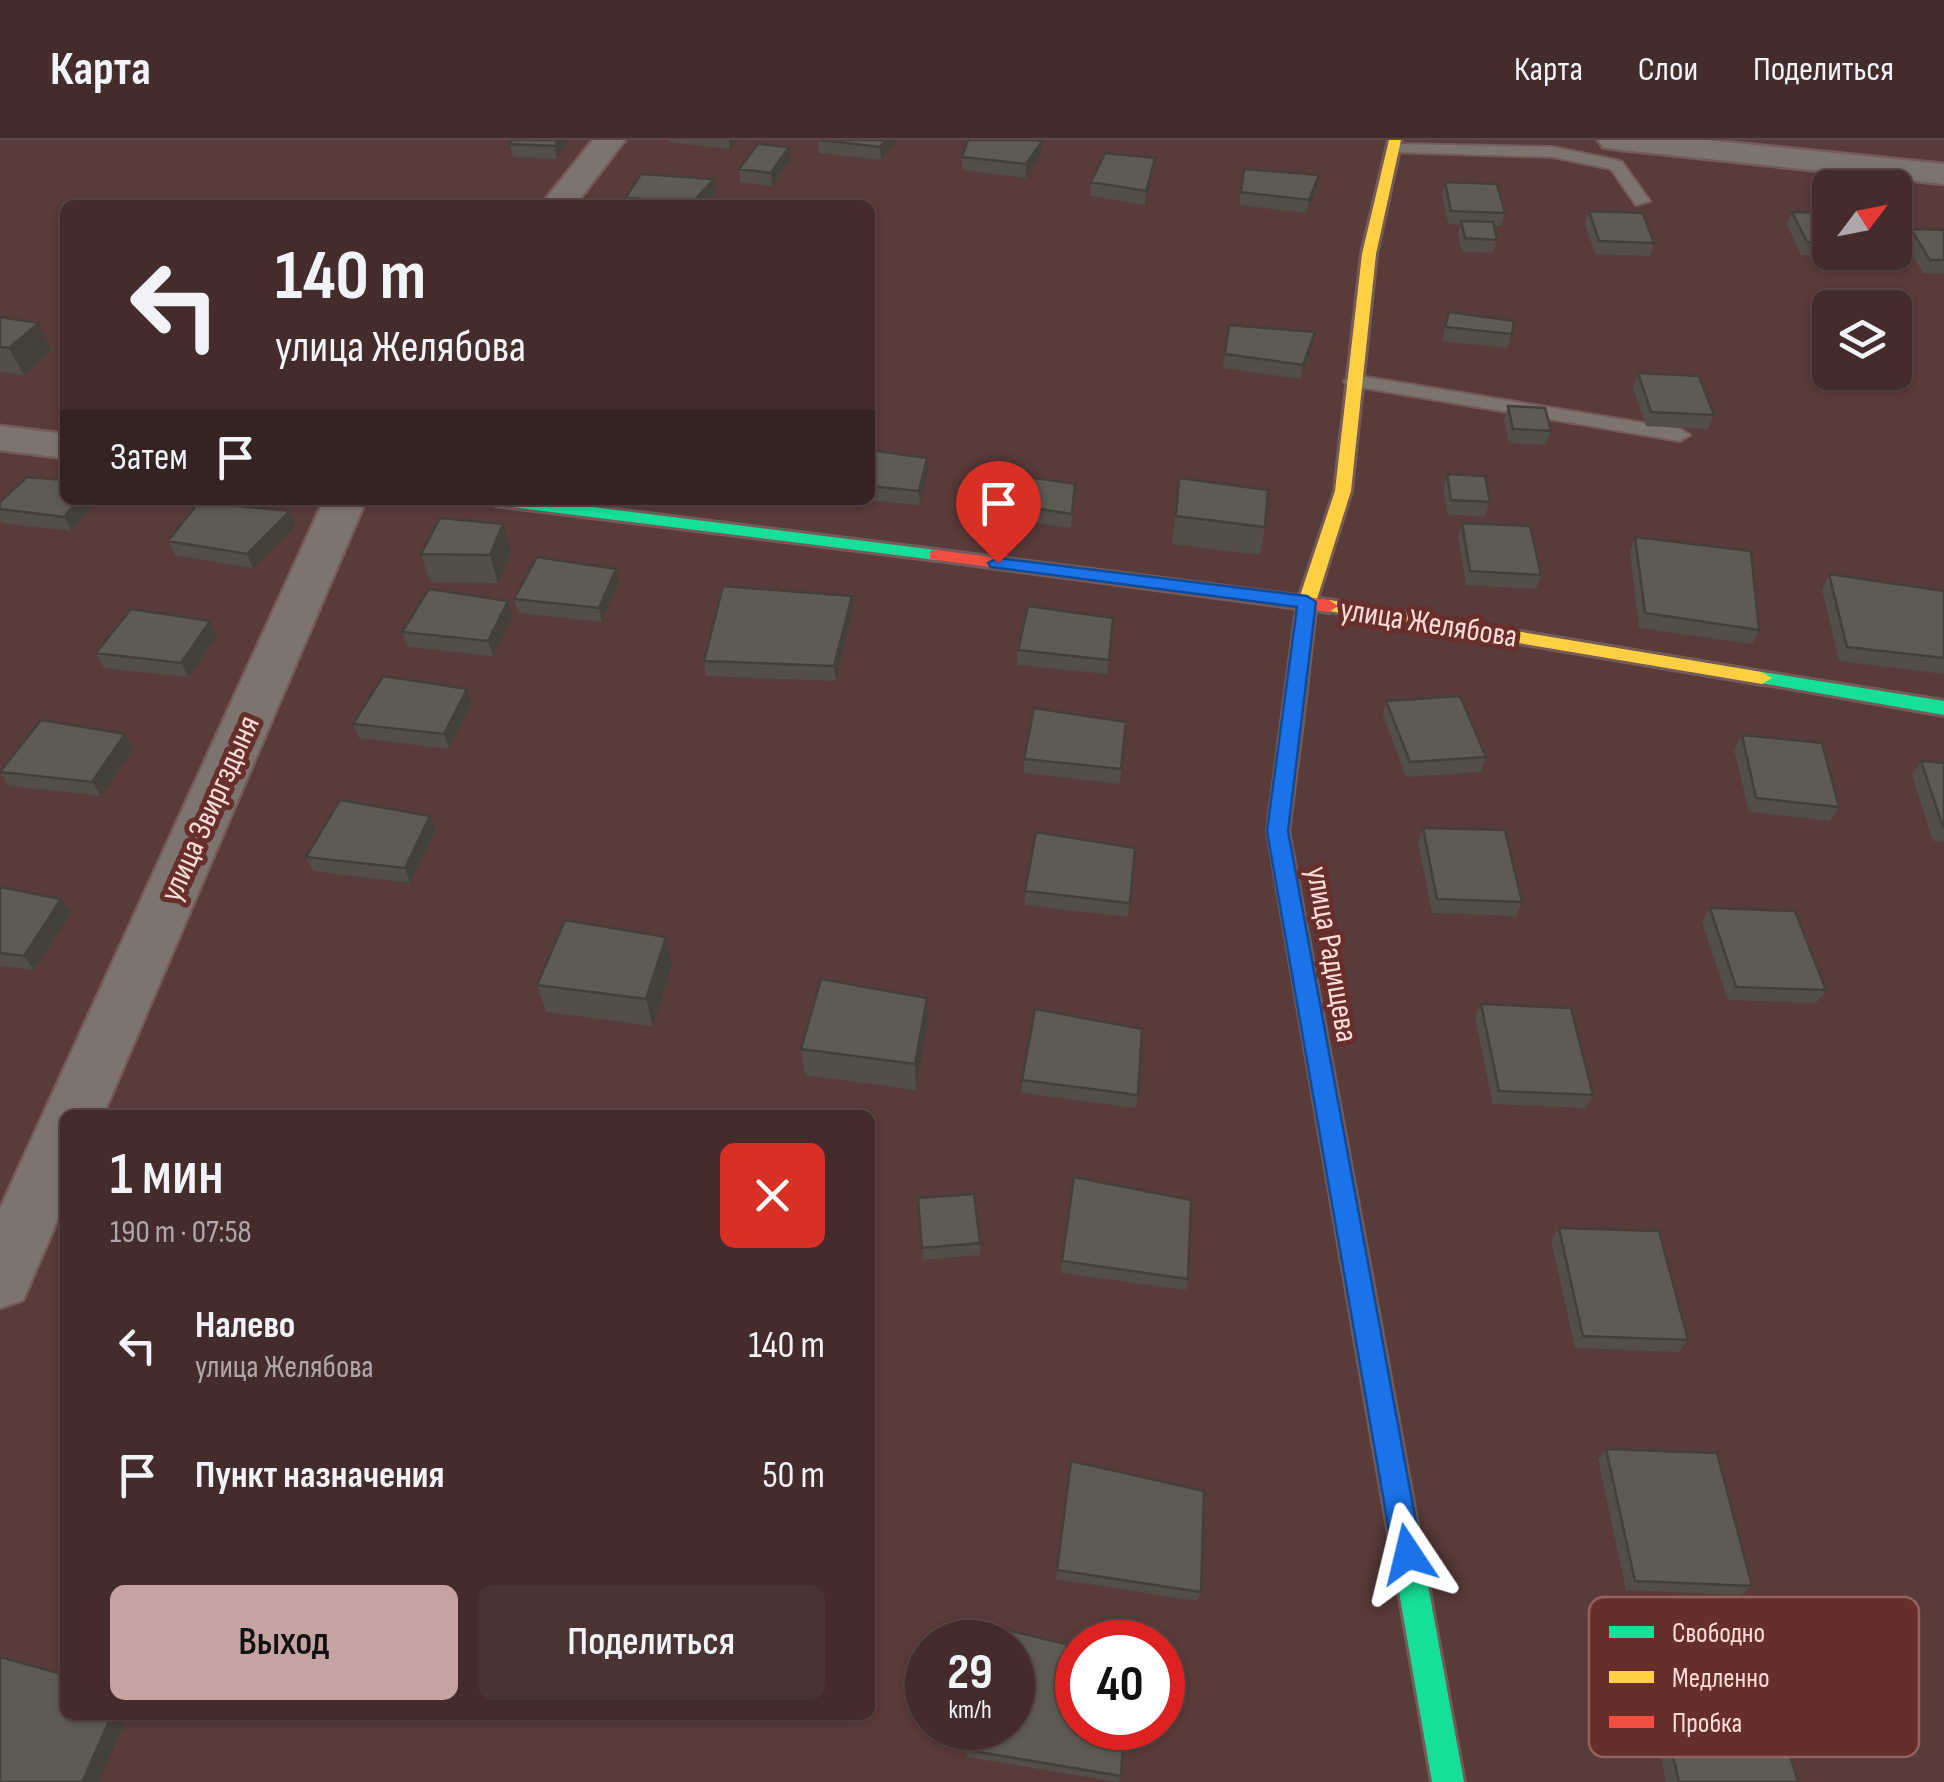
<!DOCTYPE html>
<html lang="ru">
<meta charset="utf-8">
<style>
:root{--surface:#432c2b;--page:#4a3433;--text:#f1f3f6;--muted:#afa7a9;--line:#5b4847;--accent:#c5a3a0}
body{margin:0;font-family:"Sofia Sans Condensed",sans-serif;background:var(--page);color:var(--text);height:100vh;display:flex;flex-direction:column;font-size:38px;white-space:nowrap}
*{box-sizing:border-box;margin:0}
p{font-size:32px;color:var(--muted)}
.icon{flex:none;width:55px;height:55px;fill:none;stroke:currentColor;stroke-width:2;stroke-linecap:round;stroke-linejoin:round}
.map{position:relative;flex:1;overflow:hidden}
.panel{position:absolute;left:60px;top:970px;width:815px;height:610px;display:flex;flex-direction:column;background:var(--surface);border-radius:15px;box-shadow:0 2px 8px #0004,0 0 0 2px var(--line)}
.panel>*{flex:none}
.hud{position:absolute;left:60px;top:60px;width:815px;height:305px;border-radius:15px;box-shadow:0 2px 8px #0004,0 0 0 2px var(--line);background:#432c2b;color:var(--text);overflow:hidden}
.needle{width:65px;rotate:58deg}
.buttons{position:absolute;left:1812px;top:30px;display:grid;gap:20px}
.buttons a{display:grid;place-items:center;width:100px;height:100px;border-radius:15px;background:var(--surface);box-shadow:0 2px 8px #0004,0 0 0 2px var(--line);font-size:50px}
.speed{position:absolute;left:905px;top:1480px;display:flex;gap:20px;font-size:50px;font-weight:700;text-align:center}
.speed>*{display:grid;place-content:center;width:130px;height:130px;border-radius:50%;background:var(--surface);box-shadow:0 2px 8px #0004,0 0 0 2px var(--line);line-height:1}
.speed small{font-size:25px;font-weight:400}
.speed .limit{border:15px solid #d22;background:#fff;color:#111}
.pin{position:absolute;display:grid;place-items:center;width:85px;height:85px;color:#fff;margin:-102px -42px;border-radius:50% 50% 50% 0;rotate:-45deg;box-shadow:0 0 10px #0007}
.pin .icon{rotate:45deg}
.me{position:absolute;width:110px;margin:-55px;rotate:350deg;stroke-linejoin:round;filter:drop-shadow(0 0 8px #0008)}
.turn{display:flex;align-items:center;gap:35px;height:210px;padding:0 50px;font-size:45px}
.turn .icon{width:130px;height:130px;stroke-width:2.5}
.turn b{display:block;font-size:70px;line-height:85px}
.then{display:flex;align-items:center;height:95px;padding:0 50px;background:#0003;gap:20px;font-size:38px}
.round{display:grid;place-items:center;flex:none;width:105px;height:105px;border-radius:15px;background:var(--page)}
.headline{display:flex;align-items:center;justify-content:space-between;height:170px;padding:0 50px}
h1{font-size:60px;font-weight:600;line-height:75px}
.cta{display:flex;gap:20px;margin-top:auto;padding:20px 50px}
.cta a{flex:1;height:115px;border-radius:15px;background:var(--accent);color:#111;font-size:40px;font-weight:600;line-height:115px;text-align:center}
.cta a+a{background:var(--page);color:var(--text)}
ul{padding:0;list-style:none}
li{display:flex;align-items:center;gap:30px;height:130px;padding:0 50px}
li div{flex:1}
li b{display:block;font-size:38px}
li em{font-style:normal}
header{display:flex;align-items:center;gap:60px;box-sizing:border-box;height:140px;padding:0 50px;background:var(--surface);border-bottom:2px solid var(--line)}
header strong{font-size:48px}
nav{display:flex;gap:55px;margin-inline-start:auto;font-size:35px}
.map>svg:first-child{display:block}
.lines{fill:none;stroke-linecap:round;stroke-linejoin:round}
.lane-casing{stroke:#745a58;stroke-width:4}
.street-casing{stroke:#745a58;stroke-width:5}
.fast-casing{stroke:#745a58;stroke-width:6}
.slow-casing{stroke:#745a58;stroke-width:6}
.jam-casing{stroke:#745a58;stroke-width:6}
.lane{fill:#7d756d;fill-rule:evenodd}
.street{fill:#7d756d;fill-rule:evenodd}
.fast{fill:#16e098;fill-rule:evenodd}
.slow{fill:#ffcf43;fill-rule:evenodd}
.jam{fill:#f24e42;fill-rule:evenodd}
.wall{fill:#534e47}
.shaded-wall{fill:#434039}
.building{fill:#605b52;stroke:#434039;stroke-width:2.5}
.route{fill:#1a73e8;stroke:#114b97;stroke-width:2.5}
.labels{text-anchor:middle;stroke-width:10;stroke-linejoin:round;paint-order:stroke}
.street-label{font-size:32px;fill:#ffdbd8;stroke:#662f2c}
.key{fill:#662f2c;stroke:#946360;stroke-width:2.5}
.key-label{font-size:28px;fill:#ffdbd8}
</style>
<header>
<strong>Карта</strong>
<nav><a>Карта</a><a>Слои</a><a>Поделиться</a></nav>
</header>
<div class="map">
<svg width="1944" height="1642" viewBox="0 0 1944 1642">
<rect width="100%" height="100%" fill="#593b39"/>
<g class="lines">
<defs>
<path id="lane" d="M1396,4L1553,7L1616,20L1622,22L1650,61L1636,65L1611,29L1553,17L1390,12V6Z
M1354,235L1680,289L1690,295L1680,301L1347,245L1344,241Z"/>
<path id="street" d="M593,0H625L575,65H541Z
M1598,0H1706L1944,24V44L1614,9L1603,7Z
M0,286L65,294V318L0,310Z
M324,360H366L103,975H65V1062L23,1160L0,1168V1069Z"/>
<path id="fast" d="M486,360H536L936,410L945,415L936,420L495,365Z
M1762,532L1944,561V575L1755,542V534Z
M1373,1208L1383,1212L1387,1221L1464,1642H1432L1359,1221L1363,1212Z"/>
<path id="slow" d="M1389,0H1401L1376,114L1351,351L1316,462L1303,575L1293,582L1283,575L1298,462L1335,351L1362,114Z
M1329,460L1762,532L1772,538L1762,544L1323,470V462Z"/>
<path id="jam" d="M936,410L1329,460L1338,466L1329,472L930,419V411Z
M1293,568L1303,575L1288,691L1387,1221L1383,1230L1373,1234L1363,1230L1359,1221L1268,691L1283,575Z"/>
</defs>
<!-- lane casing -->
<use href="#lane" class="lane-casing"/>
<!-- street casing -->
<use href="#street" class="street-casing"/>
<!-- fast casing -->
<use href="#fast" class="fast-casing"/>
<!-- slow casing -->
<use href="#slow" class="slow-casing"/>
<!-- jam casing -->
<use href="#jam" class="jam-casing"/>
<!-- lane -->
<use href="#lane" class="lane"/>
<!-- street -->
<use href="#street" class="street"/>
<!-- fast -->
<use href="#fast" class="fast"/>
<!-- slow -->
<use href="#slow" class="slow"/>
<!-- jam -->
<use href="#jam" class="jam"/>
</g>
<!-- wall -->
<path class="wall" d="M568,0L557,19L513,17L510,4Z
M669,0H738L730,9L669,2Z
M818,0H897L881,20L819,13Z
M1041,14L1026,38L962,30V17Z
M1155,18L1153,31L1145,65L1090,56L1091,42Z
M790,20L772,46L740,42L739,29Z
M1244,29L1319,35L1317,48L1307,73L1239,65Z
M1445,42L1505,73L1501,86H1494L1497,100L1493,113L1462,112L1458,94L1460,85L1448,84L1442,55Z
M716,52L704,65H628L626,57Z
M1589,71L1654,103L1650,116L1595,114L1585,84Z
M1792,72L1830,73V112H1859L1857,117L1801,115L1787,85Z
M1911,89L1944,90V134L1923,133L1905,102Z
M1449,172L1514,181L1508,208L1442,201Z
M0,177L39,183L52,211L24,235L0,232Z
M1229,185L1315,192L1312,206L1301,239L1223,228Z
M1638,233L1714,275L1708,289L1646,286L1633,247Z
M1508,266L1551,291L1546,305L1509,303L1504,280Z
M870,310L928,332L920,365L866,360H870Z
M1447,334L1490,362L1485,377L1447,374L1443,348Z
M1179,338L1265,387L1260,415L1172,404Z
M65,340L72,391L2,383L0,380V362Z
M1075,344L1071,388L1006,378L1007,364Z
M290,371L296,386L253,428L175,415L168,401Z
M1462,383L1541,435L1536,449L1466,445L1458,397Z
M1635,397L1759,490L1752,504L1639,488L1630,412Z
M511,412L498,443L430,442L421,414Z
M616,429L619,443L602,482L518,473L514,459Z
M1829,434L1944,451V534L1839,521L1822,449Z
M852,456L853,470L836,541L706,536L704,521Z
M512,476L493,516L407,507L402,492Z
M1113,478L1107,534L1017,525L1018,510Z
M217,495L189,537L104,528L96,513Z
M467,549L472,563L449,609L359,598L353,584Z
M1386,561L1486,617L1481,632L1406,637L1383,575Z
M1126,582L1120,644L1024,633V619Z
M1742,595L1839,667L1830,681L1749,672L1734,609Z
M133,609L101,656L9,646L0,631Z
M1921,621L1944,623V702L1933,701L1912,635Z
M430,676L436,690L410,743L313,731L306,717Z
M1423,688L1522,762L1516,776L1432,773L1418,702Z
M1135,708L1128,777L1025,765V751Z
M0,747L71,773L34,830L0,826Z
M1710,768L1826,850L1816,863L1728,860L1702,782Z
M672,825L653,886L546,872L537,845Z
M927,858L928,885L916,950L805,935L801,909Z
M1481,864L1593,955L1586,968L1493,964L1475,878Z
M1022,940L1138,955L1136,968L1022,953Z
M918,1058L980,1103V1115L923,1120Z
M1559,1088L1688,1200L1679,1212L1575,1208L1551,1100Z
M1062,1121L1188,1139L1186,1150L1061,1133Z
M1606,1309L1752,1446L1741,1455L1626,1450L1598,1319Z
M1071,1321L1201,1452L1197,1461L1056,1439Z
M1666,1586L1798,1642H1666L1656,1593Z
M967,1610L1121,1636L1119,1642H1115L967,1617Z"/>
<!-- shaded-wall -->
<path class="shaded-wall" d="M558,0H568L557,19L555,6Z
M729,0H738L730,9Z
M886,0H897L881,20L880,7Z
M1042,1L1041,14L1026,38V24Z
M789,7L790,20L772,46L771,33Z
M1155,18L1153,31L1145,65L1146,51Z
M1319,35L1317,48L1307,73L1309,60Z
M714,39L716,52L704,65H691Z
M39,183L52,211L24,235L9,208Z
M1315,192L1312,206L1301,239L1303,225Z
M927,318L928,332L920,365L919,351Z
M78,360H97L72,391L64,377Z
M290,371L296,386L253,428L247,414Z
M503,384L511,412L498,443L490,415Z
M616,429L619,443L602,482L599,468Z
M852,456L853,470L836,541L834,526Z
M508,461L512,476L493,516L488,501Z
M210,481L217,495L189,537L181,523Z
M467,549L472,563L449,609L444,594Z
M125,594L133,609L101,656L92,642Z
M430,676L436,690L410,743L405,728Z
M61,759L71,773L34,830L24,816Z
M666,797L672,825L653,886L646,859Z
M927,858L928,885L916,950L915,924Z
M112,1575H128L99,1642H82Z"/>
<!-- building -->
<path class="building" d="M512,0H558L555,6L510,4Z
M819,0H886L880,7Z
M968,0H1031L1042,1L1026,24L962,17Z
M758,4L789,7L771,33L739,29Z
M1105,13L1155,18L1146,51L1091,42Z
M1244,29L1319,35L1309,60L1241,52Z
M641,34L714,39L690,65L626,57Z
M1445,42L1497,44L1505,73L1451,71Z
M1589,71L1643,73L1654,103L1599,101Z
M1792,72L1830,73V103L1807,102Z
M1461,81L1493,82L1497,100L1465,98Z
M1911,89L1944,90V120H1930Z
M1449,172L1514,181L1512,194L1445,187Z
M0,177L39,183L9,208L0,207Z
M1229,185L1315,192L1303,225L1225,214Z
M1638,233L1699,236L1714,275L1651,272Z
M1508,266L1545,268L1551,291L1513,289Z
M870,310L927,318L919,351L870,346Z
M1447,334L1485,336L1490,362L1451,360Z
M1015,335L1075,344L1072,374L1007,364Z
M27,337L65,340V360H78L64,377L0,369V362Z
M1179,338L1268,350L1265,387L1176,376Z
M199,362L290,371L247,414L168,401Z
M440,378L503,384L490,415L421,414Z
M1462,383L1530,386L1541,435L1470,431Z
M1635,397L1751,411L1759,490L1645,473Z
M537,417L616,429L599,468L514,459Z
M1829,434L1944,451V518L1847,507Z
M723,446L852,456L834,526L704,521Z
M429,449L508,461L488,501L402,492Z
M1028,466L1113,478L1109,520L1018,510Z
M131,469L210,481L181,523L96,513Z
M383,536L467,549L444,594L353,584Z
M1460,556L1486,617L1410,622L1386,561Z
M1034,568L1126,582L1121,629L1024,619Z
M41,580L125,594L92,642L0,632Z
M1742,595L1822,603L1839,667L1756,658Z
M1921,621L1944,623V687H1943Z
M340,660L430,676L405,728L306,717Z
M1423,688L1505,690L1522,762L1437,759Z
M1036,692L1135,708L1130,763L1025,751Z
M0,747L61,759L24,816L0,813Z
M1710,768L1795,771L1826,850L1736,847Z
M565,780L666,797L646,859L537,845Z
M821,839L927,858L915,924L801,909Z
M1481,864L1571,868L1593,955L1499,951Z
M1035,869L1142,889L1138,955L1022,940Z
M1074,1037L1191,1060L1188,1139L1062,1121Z
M974,1054L980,1103L922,1108L918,1058Z
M1559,1088L1659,1091L1688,1200L1583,1196Z
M1606,1309L1717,1313L1752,1446L1635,1441Z
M1071,1321L1204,1351L1201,1452L1057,1430Z
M986,1485L1078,1507V1588H1124L1121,1636L967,1610L971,1588H1012V1502H983Z
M0,1517L65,1535V1575H112L82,1642H0Z
M1666,1586H1781L1798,1642H1679Z"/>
<!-- route -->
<path class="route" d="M998,418L1307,456L1316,462L1288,691L1422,1414L1418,1424L1408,1429L1397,1424L1393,1414L1267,691L1297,467L991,427L988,423Z"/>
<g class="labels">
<!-- street labels -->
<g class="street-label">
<text transform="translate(1429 482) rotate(9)" y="11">улица Желябова</text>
<text transform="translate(209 668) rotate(-66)" y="11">улица Звиргздыня</text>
<text transform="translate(1333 814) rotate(80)" y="11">улица Радищева</text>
</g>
</g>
<!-- legend -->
<rect x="1589" y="1457" width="330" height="160" rx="15" class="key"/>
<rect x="1609" y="1486" width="45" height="12" fill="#16e098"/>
<rect x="1609" y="1531" width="45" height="12" fill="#ffcf43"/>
<rect x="1609" y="1576" width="45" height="12" fill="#f24e42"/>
<g class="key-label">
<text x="1672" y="1502">Свободно</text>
<text x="1672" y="1547">Медленно</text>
<text x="1672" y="1592">Пробка</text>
</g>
</svg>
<div class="buttons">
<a><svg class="needle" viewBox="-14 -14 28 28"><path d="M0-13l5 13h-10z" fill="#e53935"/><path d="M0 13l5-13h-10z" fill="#afa7a9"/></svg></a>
<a><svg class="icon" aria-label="layers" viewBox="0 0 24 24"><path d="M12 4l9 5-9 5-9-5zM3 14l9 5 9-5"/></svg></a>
</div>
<div class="speed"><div>29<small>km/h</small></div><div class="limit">40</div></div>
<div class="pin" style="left:998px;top:423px;background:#d93025"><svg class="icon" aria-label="arrive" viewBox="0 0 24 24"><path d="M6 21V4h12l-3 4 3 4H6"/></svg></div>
<svg class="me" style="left:1408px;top:1414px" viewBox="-20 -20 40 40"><path d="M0-17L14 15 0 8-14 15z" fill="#1a73e8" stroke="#fff" stroke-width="4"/></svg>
<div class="hud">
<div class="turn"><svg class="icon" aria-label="left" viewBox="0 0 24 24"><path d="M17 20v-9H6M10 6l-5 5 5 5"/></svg><div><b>140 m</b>улица Желябова</div></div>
<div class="then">Затем<svg class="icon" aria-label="arrive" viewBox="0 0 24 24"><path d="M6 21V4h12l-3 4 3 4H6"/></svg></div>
</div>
<section class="panel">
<div class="headline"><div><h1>1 мин</h1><p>190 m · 07:58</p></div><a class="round" style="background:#d93025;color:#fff"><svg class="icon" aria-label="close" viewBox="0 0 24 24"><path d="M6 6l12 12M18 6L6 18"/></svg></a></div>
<ul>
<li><svg class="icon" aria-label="left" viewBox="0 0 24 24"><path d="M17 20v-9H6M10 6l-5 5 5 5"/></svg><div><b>Налево</b><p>улица Желябова</p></div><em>140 m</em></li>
<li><svg class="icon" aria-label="arrive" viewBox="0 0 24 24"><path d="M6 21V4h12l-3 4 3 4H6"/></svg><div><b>Пункт назначения</b></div><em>50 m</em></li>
</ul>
<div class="cta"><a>Выход</a><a>Поделиться</a></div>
</section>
</div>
